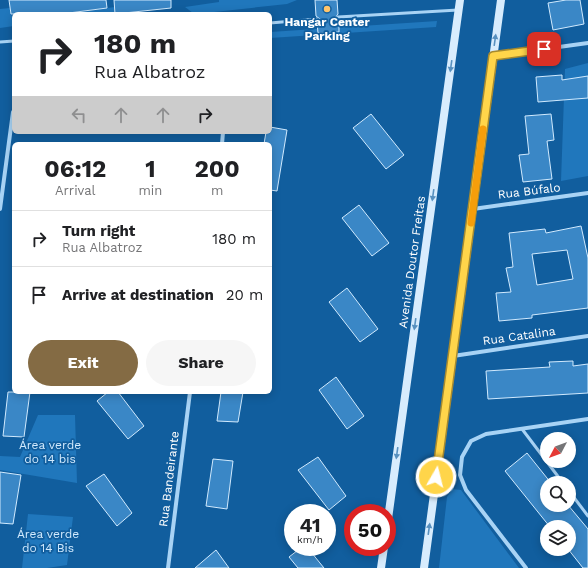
<!DOCTYPE html>
<meta charset="utf-8">
<style>
:root{--surface:#fff;--page:#f6f6f6;--text:#202124;--muted:#757577;--line:#e0e0e0;--accent:#846b44}
body{margin:0;font-family:"Work Sans",sans-serif;background:var(--page);color:var(--text);height:100vh;display:flex;flex-direction:column;font-size:15px;white-space:nowrap}
*{box-sizing:border-box;margin:0}
p{font-size:13px;color:var(--muted)}
.icon{flex:none;width:22px;height:22px;fill:none;stroke:currentColor;stroke-width:2;stroke-linecap:round;stroke-linejoin:round}
.map{position:relative;flex:1;overflow:hidden}
.panel{position:absolute;left:12px;top:142px;width:260px;height:252px;display:flex;flex-direction:column;background:var(--surface);border-radius:6px;box-shadow:0 2px 10px #0003}
.panel>*{flex:none}
.guide{position:absolute;left:12px;top:12px;width:260px;height:122px;border-radius:6px;box-shadow:0 2px 10px #0003;background:#fff;color:var(--text);overflow:hidden}
.needle{width:26px;rotate:229deg}
.buttons{position:absolute;left:540px;top:432px;display:grid;gap:8px}
.buttons a{display:grid;place-items:center;width:36px;height:36px;border-radius:50%;background:var(--surface);box-shadow:0 2px 10px #0003;font-size:20px}
.speed{position:absolute;left:284px;top:504px;display:flex;gap:8px;font-size:20px;font-weight:700;text-align:center}
.speed>*{display:grid;place-content:center;width:52px;height:52px;border-radius:50%;background:var(--surface);box-shadow:0 2px 10px #0003;line-height:1}
.speed small{font-size:10px;font-weight:400}
.speed .limit{border:6px solid #d22;background:#fff;color:#111}
.pin{position:absolute;display:grid;place-items:center;width:34px;height:34px;color:#fff;margin:-17px;border-radius:8px;box-shadow:0 2px 6px #0006}
.me{position:absolute;width:44px;margin:-22px;rotate:8deg;stroke-linejoin:round;filter:drop-shadow(0 0 3px #0008)}
.turn{display:flex;align-items:center;gap:14px;height:84px;padding:0 16px;font-size:18px}
.turn .icon{width:52px;height:52px;stroke-width:2.5}
.turn b{display:block;font-size:28px;line-height:34px}
.lanes{display:flex;align-items:center;height:38px;padding:0 16px;background:#0003;justify-content:center;gap:20px;direction:ltr}
.lanes .off{opacity:.35}
.eta{display:flex;justify-content:space-evenly;align-items:center;height:68px;text-align:center}
.eta b{font-size:24px;font-weight:700;line-height:28px}
.action{display:flex;gap:8px;margin-top:auto;padding:8px 16px}
.action a{flex:1;height:46px;border-radius:24px;background:var(--accent);color:#fff;font-size:16px;font-weight:700;line-height:46px;text-align:center}
.action a+a{background:var(--page);color:var(--text)}
ul{padding:0;list-style:none}
li{display:flex;align-items:center;gap:12px;height:56px;padding:0 16px;border-top:1px solid var(--line)}
li div{flex:1}
li b{display:block;font-size:15px}
li em{font-style:normal}
.map>svg:first-child{display:block}
.green{fill:#2077bc}
.building{fill:#3a87c6;stroke:#d1eafe;fill-rule:evenodd}
.lines{fill:none;stroke-linecap:round;stroke-linejoin:round}
.service{stroke:#a8d3f5;stroke-width:3}
.minor{stroke:#a8d3f5;stroke-width:4}
.secondary{stroke:#d8ecfd;stroke-width:8}
.oneway{fill:#5790bf}
.route-casing{stroke:#a68a30;stroke-width:10}
.route{stroke:#ffd54a;stroke-width:7}
.slow{stroke:#f59e0b;stroke-width:7}
.poi-dot{fill:#ffc56c;stroke:#115e9e;stroke-width:1.5}
.labels{text-anchor:middle;stroke-width:3.5;stroke-linejoin:round;paint-order:stroke}
.poi-label{font-size:12px;font-weight:bold;fill:#fff;stroke:#115e9e}
.street-label{font-size:12px;fill:#fff;stroke:#115e9e}
.park-label{font-size:12px;fill:#d1eafe;stroke:#115e9e}
</style>
<div class="map">
<svg width="588" height="568" viewBox="0 0 588 568">
<rect width="100%" height="100%" fill="#115e9e"/>
<!-- green -->
<path class="green" d="M219,0H297L287,4L205,13H193L185,7L219,2Z
M115,7V14H61Z
M10,8L14,26L0,28V9Z
M437,21L436,27L270,38V32Z
M588,63V176L561,181L565,69Z
M38,415H75L77,483L0,470V456L20,457Z
M452,489L461,490L519,568H439L447,497Z
M28,514L73,517L67,565L47,568H22Z"/>
<!-- building -->
<path class="building" d="M9,0H106L107,8L61,14H11Z
M114,0H171V8L115,14Z
M315,0H337L338,14L335,18L339,20V32L318,33L317,22L320,19L316,16Z
M566,0H580L584,24L553,30L548,3Z
M562,75V80L588,76V98L538,102L536,77Z
M371,114L404,155L386,169L353,128Z
M551,114L554,140L547,141L552,179L523,182L519,155L529,154L525,116Z
M270,127L287,130L277,191L270,190V144H264L266,132H270Z
M359,205L389,243L372,256L342,218Z
M581,226L588,258V308L532,315V318L499,321L496,293L511,292L506,268L513,267L509,233L545,229L546,233ZM567,250L573,279L537,285L532,254Z
M347,288L378,329L360,342L329,302Z
M573,361V366L588,364V393L488,399L486,371L550,367L549,362Z
M336,377L364,416L347,429L319,390Z
M8,392H30L24,437L3,436Z
M108,392H118L144,426L128,439L97,401Z
M221,392H243L238,422L217,421Z
M527,453L551,483H547V505H568L588,529V568H583L568,549L569,527H550L505,471Z
M318,457L346,496L329,510L298,470Z
M213,459L233,461L227,509L206,506Z
M0,472L21,475L13,524L0,523Z
M104,474L132,513L117,526L86,486Z
M302,547H307L324,568H298L289,557Z
M216,550L229,568H195Z"/>
<g class="lines">
<!-- service -->
<path class="service" d="M338,17L458,10
M270,23L317,19
M0,42L14,41
M522,429L563,483
M569,491L588,516"/>
<!-- minor -->
<path class="minor" d="M493,56L588,43
M222,144L223,132
M0,209L13,112
M473,209L588,193
M453,356L588,336
M168,568L190,392
M526,568L466,490L460,475L462,457L471,441L486,434L588,419"/>
<!-- secondary -->
<path class="secondary" d="M387,526L460,0
M381,568L384,547
M424,568L501,0"/>
</g>
<!-- one-way arrows -->
<defs><path id="oneway-solid" d="M-6-.8H1V-3.2L6.5 0L1 3.2V.8H-6Z"/></defs>
<g class="oneway">
<use href="#oneway-solid" transform="translate(495 40) rotate(-82)"/>
<use href="#oneway-solid" transform="translate(451 66) rotate(98)"/>
<use href="#oneway-solid" transform="translate(433 195) rotate(98)"/>
<use href="#oneway-solid" transform="translate(415 324) rotate(98)"/>
<use href="#oneway-solid" transform="translate(397 453) rotate(98)"/>
<use href="#oneway-solid" transform="translate(429 529) rotate(-82)"/>
</g>
<g class="lines">
<defs>
<path id="route" d="M436,477L493,56L544,49"/>
</defs>
<!-- route casing -->
<use href="#route" class="route-casing"/>
<!-- route -->
<use href="#route" class="route"/>
<!-- slow -->
<path class="slow" d="M471,223L483,129"/>
</g>
<!-- markers -->
<circle class="poi-dot" cx="327" cy="9" r="4"/>
<g class="labels">
<!-- poi labels -->
<g class="poi-label">
<text x="327" y="26">Hangar Center<tspan x="327" dy="14">Parking</tspan></text>
</g>
<!-- street labels -->
<g class="street-label">
<text transform="translate(529 191) rotate(-7)" y="4">Rua Búfalo</text>
<text transform="translate(412 262) rotate(-82)" y="4">Avenida Doutor Freitas</text>
<text transform="translate(519 336) rotate(-8)" y="4">Rua Catalina</text>
<text transform="translate(169 479) rotate(-83)" y="4">Rua Bandeirante</text>
</g>
<!-- park labels -->
<g class="park-label">
<text x="50" y="449">Área verde<tspan x="50" dy="14">do 14 bis</tspan></text>
<text x="48" y="538">Área verde<tspan x="48" dy="14">do 14 Bis</tspan></text>
</g>
</g>
</svg>
<div class="buttons">
<a><svg class="needle" viewBox="-14 -14 28 28"><path d="M0-13l5 13h-10z" fill="#e53935"/><path d="M0 13l5-13h-10z" fill="#757577"/></svg></a>
<a><svg class="icon" aria-label="search" viewBox="0 0 24 24"><circle cx="10" cy="10" r="6"/><path d="M15 15l6 6"/></svg></a>
<a><svg class="icon" aria-label="layers" viewBox="0 0 24 24"><path d="M12 4l9 5-9 5-9-5zM3 14l9 5 9-5"/></svg></a>
</div>
<div class="speed"><div>41<small>km/h</small></div><div class="limit">50</div></div>
<div class="pin" style="left:544px;top:49px;background:#d93025"><svg class="icon" aria-label="arrive" viewBox="0 0 24 24"><path d="M6 21V4h12l-3 4 3 4H6"/></svg></div>
<svg class="me" style="left:436px;top:477px" viewBox="-20 -20 40 40"><circle r="17" fill="#ffd54a" stroke="#fff" stroke-width="3"/><path d="M0-11L8 9 0 5-8 9z" fill="#fff"/></svg>
<div class="guide">
<div class="turn"><svg class="icon" aria-label="right" viewBox="0 0 24 24"><path d="M7 20v-9h11M14 6l5 5-5 5"/></svg><div><b>180 m</b>Rua Albatroz</div></div>
<div class="lanes"><svg class="icon off" aria-label="left" viewBox="0 0 24 24"><path d="M17 20v-9H6M10 6l-5 5 5 5"/></svg><svg class="icon off" aria-label="ahead" viewBox="0 0 24 24"><path d="M12 20V5M6 11l6-6 6 6"/></svg><svg class="icon off" aria-label="ahead" viewBox="0 0 24 24"><path d="M12 20V5M6 11l6-6 6 6"/></svg><svg class="icon" aria-label="right" viewBox="0 0 24 24"><path d="M7 20v-9h11M14 6l5 5-5 5"/></svg></div>
</div>
<section class="panel">
<div class="eta">
<div><b>06:12</b><p>Arrival</p></div>
<div><b>1</b><p>min</p></div>
<div><b>200</b><p>m</p></div>
</div>
<ul>
<li><svg class="icon" aria-label="right" viewBox="0 0 24 24"><path d="M7 20v-9h11M14 6l5 5-5 5"/></svg><div><b>Turn right</b><p>Rua Albatroz</p></div><em>180 m</em></li>
<li><svg class="icon" aria-label="arrive" viewBox="0 0 24 24"><path d="M6 21V4h12l-3 4 3 4H6"/></svg><div><b>Arrive at destination</b></div><em>20 m</em></li>
</ul>
<div class="action"><a>Exit</a><a>Share</a></div>
</section>
</div>
